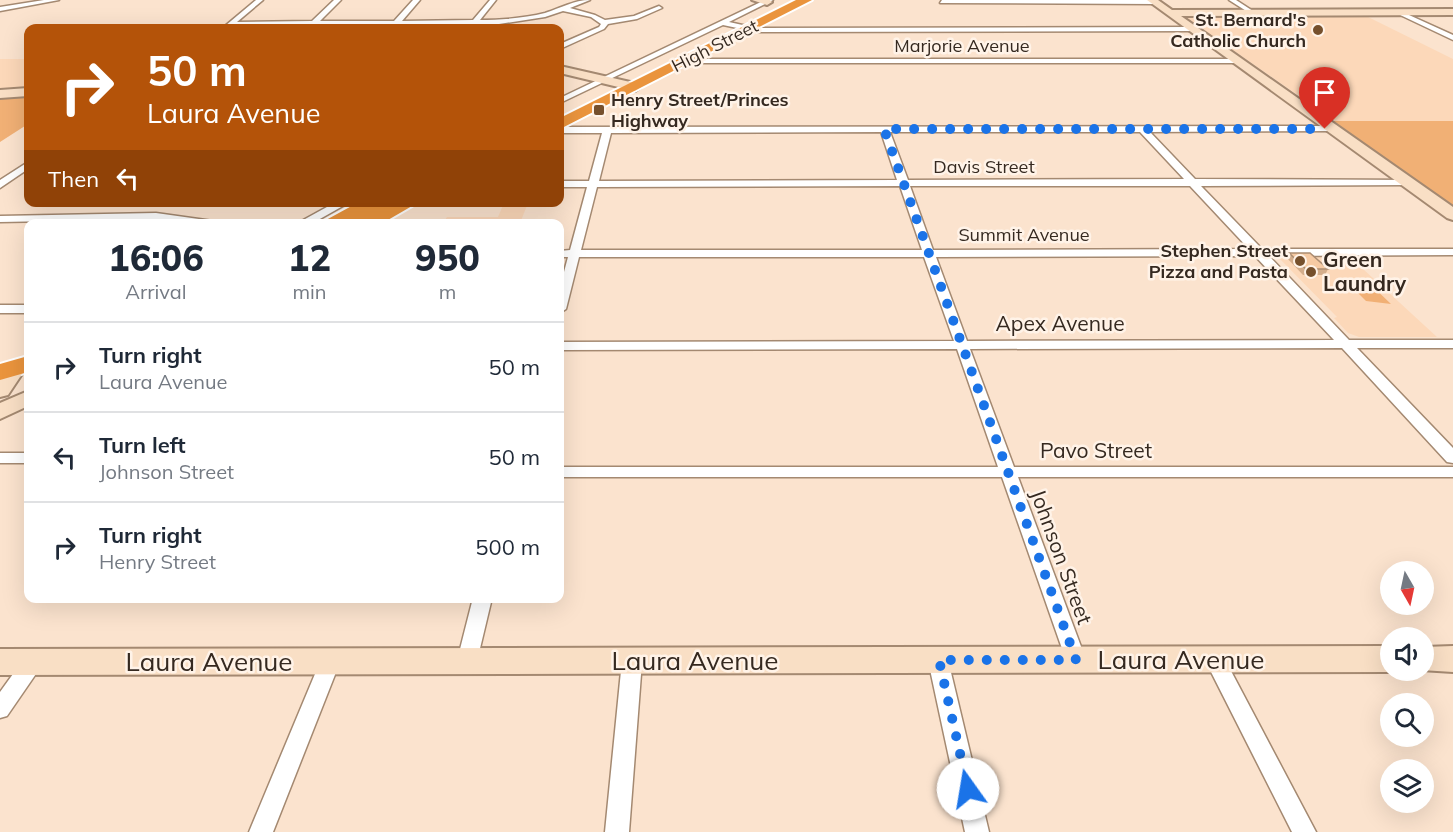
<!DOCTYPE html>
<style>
:root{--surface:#fff;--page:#f2f2f3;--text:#1f2937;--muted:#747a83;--line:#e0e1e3}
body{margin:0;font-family:Mulish,sans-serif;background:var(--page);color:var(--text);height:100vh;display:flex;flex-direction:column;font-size:22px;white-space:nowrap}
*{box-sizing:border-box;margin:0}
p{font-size:20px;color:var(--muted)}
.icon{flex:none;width:33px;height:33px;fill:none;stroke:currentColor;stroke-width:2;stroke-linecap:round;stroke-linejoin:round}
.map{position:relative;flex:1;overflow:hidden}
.drawer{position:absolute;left:24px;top:219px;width:540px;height:384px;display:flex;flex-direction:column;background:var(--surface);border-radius:12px;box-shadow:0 6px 24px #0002}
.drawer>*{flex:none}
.banner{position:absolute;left:24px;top:24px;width:540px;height:183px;border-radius:12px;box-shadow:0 6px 24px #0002;background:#b45309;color:#fff;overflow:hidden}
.needle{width:39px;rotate:171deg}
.tools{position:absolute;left:1380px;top:561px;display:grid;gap:12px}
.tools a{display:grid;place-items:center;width:54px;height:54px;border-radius:50%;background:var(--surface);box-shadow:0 6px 24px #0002;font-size:30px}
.pin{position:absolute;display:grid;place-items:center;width:51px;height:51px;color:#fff;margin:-62px -26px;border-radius:50% 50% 50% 0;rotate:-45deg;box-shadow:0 0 6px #0007}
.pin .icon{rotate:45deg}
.me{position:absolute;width:66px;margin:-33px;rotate:347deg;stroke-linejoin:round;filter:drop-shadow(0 0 4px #0008)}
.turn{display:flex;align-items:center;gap:21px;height:126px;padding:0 24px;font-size:27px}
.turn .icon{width:78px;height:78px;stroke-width:2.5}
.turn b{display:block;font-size:42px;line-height:51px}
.then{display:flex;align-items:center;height:57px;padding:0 24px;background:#0003;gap:12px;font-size:22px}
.eta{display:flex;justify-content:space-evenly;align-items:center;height:102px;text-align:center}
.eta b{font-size:36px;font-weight:800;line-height:42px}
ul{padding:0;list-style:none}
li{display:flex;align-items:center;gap:18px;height:90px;padding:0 24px;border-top:2px solid var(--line)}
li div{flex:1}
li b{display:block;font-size:22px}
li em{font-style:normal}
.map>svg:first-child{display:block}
.built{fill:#fcd8b9}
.green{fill:#f1b075}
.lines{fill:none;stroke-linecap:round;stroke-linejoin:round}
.street-casing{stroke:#a48971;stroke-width:3}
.secondary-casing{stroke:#a48971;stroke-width:4}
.highway-casing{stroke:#fff;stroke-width:4}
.street{fill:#fff;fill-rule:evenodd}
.secondary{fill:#f9dfc5;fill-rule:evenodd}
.highway{fill:#ea943d;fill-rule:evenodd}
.wall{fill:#d4ae8c}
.building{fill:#f6caa3;stroke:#ac8d72;stroke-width:1.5}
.route{stroke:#1a73e8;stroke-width:10;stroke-dasharray:0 18}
.poi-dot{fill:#76502c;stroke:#fff3e8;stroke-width:2}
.labels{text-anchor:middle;stroke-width:5;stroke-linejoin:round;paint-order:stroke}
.far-poi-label{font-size:18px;font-weight:bold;fill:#352920;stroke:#fff3e8;text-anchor:end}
.far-street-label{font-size:18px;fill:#352920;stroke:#fff3e8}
.poi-label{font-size:21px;font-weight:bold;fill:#352920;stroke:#fff3e8;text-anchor:start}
.street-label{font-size:21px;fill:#352920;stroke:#fff3e8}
.near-street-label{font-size:26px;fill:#352920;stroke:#fff3e8}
</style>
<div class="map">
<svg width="1453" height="832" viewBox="0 0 1453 832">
<rect width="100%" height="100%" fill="#fbe3ce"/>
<!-- built -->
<path class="built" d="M1190,15H1364L1453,59V121H1335L1184,16Z
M0,59H28V89L0,91Z
M504,203H528L520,223H443L447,217H498Z
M1278,257H1350L1437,337H1359L1348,333L1334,318L1337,317Z"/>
<!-- green -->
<path class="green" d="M28,94V124L0,142V96Z
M1333,121H1453V206Z
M1347,282H1368L1391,304L1366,301Z"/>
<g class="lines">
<defs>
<path id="street" d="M44,0H59L0,11V7Z
M256,0H263L237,22L312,21L334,0H341L320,21H394L413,0H420L402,21L473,20L490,0H496L480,20C501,20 525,18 545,13C561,8 574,0 590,0L570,8L595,15L605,20L634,16L659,6L662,8L637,19L608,24L604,29L560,49V44L599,27L601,24L591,17L563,11L545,17L499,24L232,26L225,28V26Z
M765,0H773L729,22L756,28L1194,27L1198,29L1194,31L756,32L723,25L560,103V98Z
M942,0H1155L1158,2L1155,4L940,3Z
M1229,0H1236L1256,13L1251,14Z
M1398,10L1453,35V40L1396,13Z
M686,59H1239L1243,61L1239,63H683L682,61Z
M1333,126L1336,127V131L1150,132L1195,179L1412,180V184L1408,185L1201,186L1262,249H1453V255L1269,256L1349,340H1453V348H1357L1453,448V463L1447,462L1342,348L970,349L1014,467H1453V477H1018L1086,660L1083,666L1076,668L1069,666L1066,660L1002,477H560V467H998L957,349L560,350V342L954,341L924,257H579L566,309L560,313V287L568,257H560V251L570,250L587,187H560V181H589L602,133H560V127ZM881,132L897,180L599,181L611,133ZM890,132H1140L1184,179L908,180ZM900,186L922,250H581L597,187ZM910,186H1190L1249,249L933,250ZM1255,256L1334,340L967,341L936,257Z
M28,162V169L0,188V180Z
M336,202H350L311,224H296Z
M156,213L213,221L218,224H186L156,219L0,222V216Z
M0,305H28V313H0Z
M0,453H28V463H0Z
M473,598H492L477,661L474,667L467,669L460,667L457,661Z
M938,652L945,654L948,660L989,832H965L928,660L931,654Z
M1215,652L1222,654L1316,832H1292L1205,660L1208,654Z
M632,653L639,655L642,661L629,832H605L622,661L625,655Z
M33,654L40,656L43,662L40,668L7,716L0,718V692L26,656Z
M330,654L337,656L340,662L273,832H249L320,662L323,656Z"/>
<path id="secondary" d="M752,0H770L772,2L767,5Z
M1147,0H1158L1172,10L1453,9V15L1181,16L1453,207V220L1447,218Z
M560,66L639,84L641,87L635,91L560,73Z
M28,88V96L0,98V90Z
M15,362L22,364L26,368L8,395L0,397V374L8,364Z
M28,391V406L0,419V403Z
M1390,646V670H1393L1390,672L0,675V649Z
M1453,646V672L1421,670H1424V647Z"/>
<path id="highway" d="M796,0H812L560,129V118Z
M359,202H386L384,205L389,202H415L412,206L381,224H354L356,220L350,224H323L326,220Z
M28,356V372L0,380V364Z"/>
</defs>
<!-- street casing -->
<use href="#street" class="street-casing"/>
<!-- secondary casing -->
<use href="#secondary" class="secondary-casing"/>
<!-- highway casing -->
<use href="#highway" class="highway-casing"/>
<!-- street -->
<use href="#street" class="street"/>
<!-- secondary -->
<use href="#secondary" class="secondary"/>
<!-- highway -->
<use href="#highway" class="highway"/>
</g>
<!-- wall -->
<path class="wall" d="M1289,253L1328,269L1325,275H1303L1287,258Z"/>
<!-- building -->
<path class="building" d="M1289,253H1310L1328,269H1306Z"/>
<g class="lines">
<!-- route -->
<path class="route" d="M968,789L939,660H1076L884,129H1325"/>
</g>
<!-- markers -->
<g class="poi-dot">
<circle cx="1318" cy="30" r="6"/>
<rect x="593" y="104" width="12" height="12" rx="3"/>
<circle cx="1300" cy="261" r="6"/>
<circle cx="1311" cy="272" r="6"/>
</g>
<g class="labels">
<!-- far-poi labels -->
<g class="far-poi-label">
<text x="1306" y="26">St. Bernard's<tspan x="1306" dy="21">Catholic Church</tspan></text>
<text x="611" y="106" text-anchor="start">Henry Street/Princes<tspan x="611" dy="21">Highway</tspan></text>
<text x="1288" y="257">Stephen Street<tspan x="1288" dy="21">Pizza and Pasta</tspan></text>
</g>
<!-- far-street labels -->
<g class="far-street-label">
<text transform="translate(715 46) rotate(-27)" y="6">High Street</text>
<text x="962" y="52">Marjorie Avenue</text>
<text x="984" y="173">Davis Street</text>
<text x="1024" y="241">Summit Avenue</text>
</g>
<!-- poi labels -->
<g class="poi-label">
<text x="1323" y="267">Green<tspan x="1323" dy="24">Laundry</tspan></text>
</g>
<!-- street labels -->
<g class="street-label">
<text x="1060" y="331">Apex Avenue</text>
<text x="1096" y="458">Pavo Street</text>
<text transform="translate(1061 557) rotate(70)" y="7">Johnson Street</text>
</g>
<!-- near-street labels -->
<g class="near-street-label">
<text x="1181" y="669">Laura Avenue</text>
<text x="695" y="670">Laura Avenue</text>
<text x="209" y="671">Laura Avenue</text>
</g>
</g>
</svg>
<div class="tools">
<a><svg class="needle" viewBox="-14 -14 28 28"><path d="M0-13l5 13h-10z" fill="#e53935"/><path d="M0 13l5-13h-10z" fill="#747a83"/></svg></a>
<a><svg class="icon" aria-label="sound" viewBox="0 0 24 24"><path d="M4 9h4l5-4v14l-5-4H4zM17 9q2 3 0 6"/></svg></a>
<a><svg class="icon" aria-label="search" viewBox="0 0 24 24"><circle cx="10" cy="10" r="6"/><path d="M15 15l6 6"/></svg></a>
<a><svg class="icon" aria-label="layers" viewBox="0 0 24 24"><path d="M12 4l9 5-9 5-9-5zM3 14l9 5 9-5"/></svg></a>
</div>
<div class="pin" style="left:1325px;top:129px;background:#d93025"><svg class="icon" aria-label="arrive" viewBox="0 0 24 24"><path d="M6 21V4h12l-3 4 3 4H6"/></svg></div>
<svg class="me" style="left:968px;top:789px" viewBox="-20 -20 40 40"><circle r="19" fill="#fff"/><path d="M0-13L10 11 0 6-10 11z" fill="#1a73e8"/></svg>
<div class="banner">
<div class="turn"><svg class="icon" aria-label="right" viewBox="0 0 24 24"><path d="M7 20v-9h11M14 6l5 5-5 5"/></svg><div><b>50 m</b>Laura Avenue</div></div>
<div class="then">Then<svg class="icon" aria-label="left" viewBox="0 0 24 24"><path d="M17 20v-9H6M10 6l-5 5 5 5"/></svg></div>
</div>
<section class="drawer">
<div class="eta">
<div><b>16:06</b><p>Arrival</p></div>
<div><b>12</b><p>min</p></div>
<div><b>950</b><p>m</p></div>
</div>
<ul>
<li><svg class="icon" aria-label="right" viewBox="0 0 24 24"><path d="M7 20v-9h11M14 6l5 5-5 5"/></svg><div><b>Turn right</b><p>Laura Avenue</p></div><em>50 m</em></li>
<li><svg class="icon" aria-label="left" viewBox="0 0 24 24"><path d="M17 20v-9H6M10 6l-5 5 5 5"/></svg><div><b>Turn left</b><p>Johnson Street</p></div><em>50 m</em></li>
<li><svg class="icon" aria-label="right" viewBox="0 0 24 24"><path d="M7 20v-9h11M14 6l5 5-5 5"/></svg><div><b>Turn right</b><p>Henry Street</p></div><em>500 m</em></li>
</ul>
</section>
</div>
